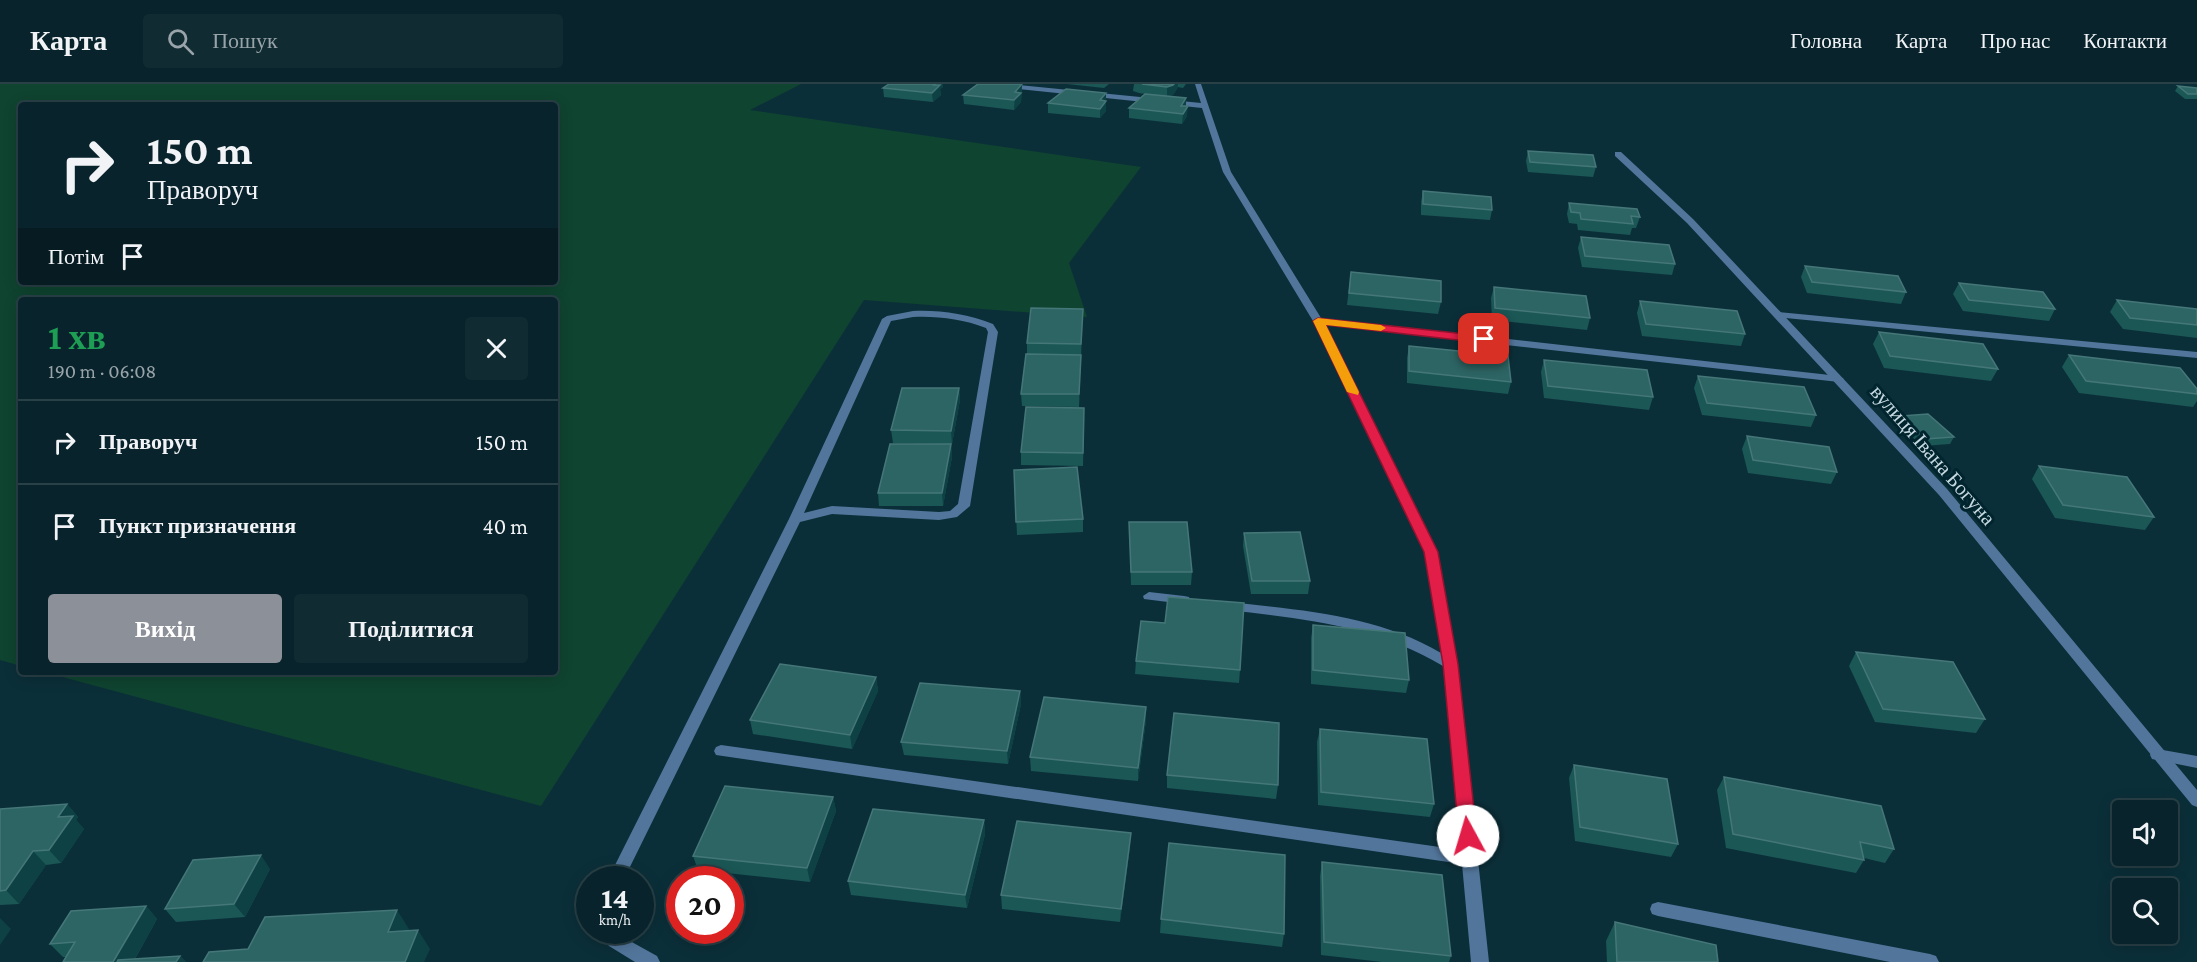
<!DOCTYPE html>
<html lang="uk">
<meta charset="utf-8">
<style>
:root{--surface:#08232b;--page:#112b33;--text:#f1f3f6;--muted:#98a4a9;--line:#294047;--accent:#8c9099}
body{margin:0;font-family:"Crimson Pro",serif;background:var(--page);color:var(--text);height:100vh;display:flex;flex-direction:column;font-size:22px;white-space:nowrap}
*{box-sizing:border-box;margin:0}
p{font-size:20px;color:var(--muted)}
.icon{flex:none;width:33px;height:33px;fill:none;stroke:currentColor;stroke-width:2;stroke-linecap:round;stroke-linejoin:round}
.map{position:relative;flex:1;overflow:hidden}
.panel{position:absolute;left:18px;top:213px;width:540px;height:378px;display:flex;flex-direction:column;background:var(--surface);border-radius:6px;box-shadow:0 3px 15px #0003,0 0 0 2px var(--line)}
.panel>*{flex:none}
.hud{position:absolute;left:18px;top:18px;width:540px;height:183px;border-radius:6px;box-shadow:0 3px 15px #0003,0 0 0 2px var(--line);background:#08232b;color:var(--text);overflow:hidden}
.buttons{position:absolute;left:2112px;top:716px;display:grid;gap:12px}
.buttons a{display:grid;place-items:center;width:66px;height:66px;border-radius:6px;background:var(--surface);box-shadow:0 3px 15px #0003,0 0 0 2px var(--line);font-size:30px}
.speed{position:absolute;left:576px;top:782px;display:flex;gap:12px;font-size:30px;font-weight:700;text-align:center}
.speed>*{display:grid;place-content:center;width:78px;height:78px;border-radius:50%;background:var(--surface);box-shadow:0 3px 15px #0003,0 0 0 2px var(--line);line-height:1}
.speed small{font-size:15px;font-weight:400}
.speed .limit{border:9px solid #d22;background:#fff;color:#111}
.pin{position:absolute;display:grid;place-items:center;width:51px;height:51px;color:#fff;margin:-26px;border-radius:12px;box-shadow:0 3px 9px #0006}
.me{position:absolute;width:66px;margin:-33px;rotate:354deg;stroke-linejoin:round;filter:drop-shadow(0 0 4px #0008)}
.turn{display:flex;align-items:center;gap:21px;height:126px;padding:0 30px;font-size:27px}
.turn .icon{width:78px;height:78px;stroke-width:2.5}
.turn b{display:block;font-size:42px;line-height:51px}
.then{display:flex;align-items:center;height:57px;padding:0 30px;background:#0003;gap:12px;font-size:22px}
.round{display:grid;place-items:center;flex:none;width:63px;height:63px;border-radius:6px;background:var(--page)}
.headline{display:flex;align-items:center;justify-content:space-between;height:102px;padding:0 30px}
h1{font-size:36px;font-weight:700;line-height:45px;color:#1e9e55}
.button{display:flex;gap:12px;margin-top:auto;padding:12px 30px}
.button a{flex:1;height:69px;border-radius:6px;background:var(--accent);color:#fff;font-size:24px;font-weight:700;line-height:69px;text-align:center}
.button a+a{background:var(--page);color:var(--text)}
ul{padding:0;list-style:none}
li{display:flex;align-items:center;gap:18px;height:84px;padding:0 30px;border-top:2px solid var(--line)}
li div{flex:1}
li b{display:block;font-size:22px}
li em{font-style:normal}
header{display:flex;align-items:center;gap:36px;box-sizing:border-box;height:84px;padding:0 30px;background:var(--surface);border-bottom:2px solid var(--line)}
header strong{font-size:28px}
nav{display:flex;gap:33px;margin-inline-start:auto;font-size:21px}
.search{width:420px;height:54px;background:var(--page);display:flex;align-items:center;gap:15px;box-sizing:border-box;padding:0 21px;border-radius:6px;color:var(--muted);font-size:22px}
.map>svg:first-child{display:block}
.green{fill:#0f4430;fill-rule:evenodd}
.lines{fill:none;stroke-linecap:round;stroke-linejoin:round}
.lane{fill:#52769b;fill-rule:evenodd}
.street{fill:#52769b;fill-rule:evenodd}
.wall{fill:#1b5755}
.shaded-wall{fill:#0d4144}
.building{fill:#2d6564;stroke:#457778;stroke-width:1.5}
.route{fill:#e11d48;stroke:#92132f;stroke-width:1.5}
.slow{fill:#f59e0b}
.labels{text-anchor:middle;stroke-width:6;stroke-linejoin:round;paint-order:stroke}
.street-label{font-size:21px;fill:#c6d9e0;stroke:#01252f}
</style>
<header>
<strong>Карта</strong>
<div class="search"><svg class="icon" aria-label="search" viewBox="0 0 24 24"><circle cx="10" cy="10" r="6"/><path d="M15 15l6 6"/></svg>Пошук</div>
<nav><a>Головна</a><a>Карта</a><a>Про нас</a><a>Контакти</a></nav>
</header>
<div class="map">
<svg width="2197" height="878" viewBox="0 0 2197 878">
<rect width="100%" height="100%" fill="#0b2f39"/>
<!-- green -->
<path class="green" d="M0,0H801L750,26L1141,83L1069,179L1087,233L864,216L541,722L44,588H555V216H21V582L0,576ZM21,21H555V198H21Z"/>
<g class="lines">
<!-- lane -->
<path class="lane" d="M986,0H1009L1201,19L1195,0H1201L1231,88L1321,234L1839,292L1844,295L1839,298L1325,241L1437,468L1457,580L1489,878H1471L1462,780L716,671L714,667L716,663L721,661L1461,766L1443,582C1374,541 1306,535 1228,526L1223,525L1221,522L1223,519L1228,518C1300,526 1377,531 1441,569L1425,468L1313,237L1223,88L1202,24L989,2Z
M913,227C941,226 967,230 993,240L998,248L970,422L957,433L939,436L832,430L800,438L624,795H608L789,435L882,235L887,232ZM913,233C939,232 962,235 986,244L988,248L958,420L950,427L939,428L832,422L804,429L891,237Z
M1778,228L2197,268V274L1775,233V229Z
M1149,508L1184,512L1189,513L1190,516L1189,519L1184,520L1144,515L1143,512Z
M2157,665L2197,672V684L2152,675L2150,671L2152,667Z
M1658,818L1930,870L1936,872L1939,878H1890L1658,832L1652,830L1650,825L1652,820Z
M596,846H615L621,852L657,872L660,878H635L609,862Z"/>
<!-- street -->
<path class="street" d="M1615,68H1621L1693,135L1947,405L2197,706V723L2192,721L1939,411L1687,139L1615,72Z"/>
</g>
<!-- wall -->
<path class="wall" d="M1022,0L1021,18L1014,26L964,20L963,11Z
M1067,0H1109L1104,4Z
M1134,0H1186L1183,4L1178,3L1173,11L1167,12L1186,14V22L1187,32L1182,40L1129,34V24L1145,10L1139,9L1133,7Z
M2178,2L2197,4V15H2185L2175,7Z
M943,3L940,5L941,11L933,18L884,13L883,4Z
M1106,9V27L1100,34L1048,29V19Z
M1528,67L1596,83L1593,93L1528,88L1526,77Z
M1423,107L1492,126L1490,136L1421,131V118Z
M1569,119L1640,133L1636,144H1632L1630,151L1578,146L1577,140L1569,139L1567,130Z
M1581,153L1675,180L1672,191L1582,183L1578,164Z
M1805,182L1906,208L1901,220L1807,209L1801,193Z
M1351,188L1441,218L1438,230L1347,221Z
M1959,199L2055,225L2049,237L1963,227L1953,210Z
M1494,203L1590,234L1587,246L1492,236L1491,214Z
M2117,216L2197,225V254L2123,245L2110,228Z
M1640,217L1745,250L1741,262L1642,252L1637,229Z
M1083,225L1079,323L1022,322L1021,310L1027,270V259Z
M1879,248L1998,285L1991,297L1884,284L1873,260Z
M1409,262L1511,298L1508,310L1407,299V274Z
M2069,271L2197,305V317L2193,323L2079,309L2062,283Z
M1544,276L1653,313L1649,326L1544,314L1541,288Z
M1698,292L1816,331L1811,343L1702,331L1694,304Z
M959,304L960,316L952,360L893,359L891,346Z
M1900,332L1954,353L1950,360L1922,362L1897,339Z
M1084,336L1083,382L1021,381V368Z
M1747,352L1837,388L1831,400L1748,389L1742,365Z
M951,360L952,373L943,422H879L878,409Z
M2039,382L2154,433L2145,446L2055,434L2032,395Z
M1014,386L1083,435V448L1017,451Z
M1129,438L1192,488L1191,501H1131Z
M1244,449L1310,497L1308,510H1251L1243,462Z
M1165,539L1240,586L1239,599L1135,590L1136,577Z
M1313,541L1409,596L1406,609L1311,600V554Z
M1856,568L1985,635L1976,649L1875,638L1849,582Z
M876,593L878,607L852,665L753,650L750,636Z
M1020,607L1021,620L1008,680L904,671L901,658Z
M1146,636L1138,697L1031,687L1030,673Z
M1320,645L1434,720L1430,733L1318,721L1317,658Z
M1574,681L1678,760L1671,773L1575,757L1569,694Z
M1167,691L1278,701L1276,715L1167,704Z
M1724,693L1894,765L1885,779L1864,774V776L1856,789L1726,764L1717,706Z
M833,713L836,727L810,798L698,786L693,772Z
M67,720L78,733L76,736L84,745L61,779L46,781L19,820L0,821V725Z
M984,736L985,750L967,824L851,811L848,797Z
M1130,763L1120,838L1002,825L1001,811Z
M1322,778L1451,872L1449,878H1382L1321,871L1320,792Z
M270,785L245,833L176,838L165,825Z
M146,822L157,835L135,875L180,872L186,878H63L66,873H63L50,860Z
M1161,835L1284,850L1282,863L1160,849Z
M1615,838L1718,878H1607L1606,857Z"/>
<!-- shaded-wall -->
<path class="shaded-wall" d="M935,0H943V3L940,5L941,11L933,18L932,9Z
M1022,0L1021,18L1014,26L1015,8Z
M1174,0H1178V3L1173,11L1167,12V3Z
M1106,9V27L1100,34V16Z
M1186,14V23L1181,22Z
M1188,22L1187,32L1182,40L1183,30Z
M1081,271V283L1079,323V310Z
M959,304L960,316L952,360L951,347Z
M951,360L952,373L943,422L942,409Z
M876,593L878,607L852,665L850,651Z
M1020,607L1021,620L1008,680L1007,667Z
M1146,623V636L1138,697V684Z
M833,713L836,727L810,798L807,784Z
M67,720L78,733L76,736L84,745L61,779L49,766L58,733Z
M984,736L985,750L967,824L965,811Z
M1131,749L1130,763L1120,838L1121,825Z
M33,767L46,781L19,820L6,806Z
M261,771L270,785L245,833L234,820Z
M146,822L157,835L133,878H113Z
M397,826L409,845L400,867L388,848Z
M0,834L11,845L0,861Z
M418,846L430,865L424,878H405Z
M180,872L186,878H176Z"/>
<!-- building -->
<path class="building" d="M889,0H935L934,1H940L932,9L883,4Z
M978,0H1022L1015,8L1021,9L1014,16L963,11Z
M1142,0H1174L1173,1L1167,3Z
M2178,2L2197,4V10H2188Z
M1066,5L1106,9L1100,16L1106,17L1100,25L1048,19Z
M1145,10L1186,14L1181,22H1188L1183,30L1129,24Z
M1528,67L1593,71L1596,83L1530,78Z
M1423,107L1491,113L1492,126L1423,120Z
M1569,119L1637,125L1640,133L1631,132L1633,140L1581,135L1580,129L1571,128Z
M1581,153L1669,161L1675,180L1585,172Z
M1805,182L1898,192L1906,208L1812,198Z
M1351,188L1441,197V218L1349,209Z
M1959,199L2043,208L2055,225L1969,216Z
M1494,203L1586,212L1590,234L1495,224Z
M2117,216L2197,225V241L2130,234Z
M1640,217L1737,227L1745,250L1646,240Z
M1031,224L1083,225L1081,260L1027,259Z
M1879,248L1983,260L1998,285L1890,272Z
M1409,262L1508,272L1511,298L1409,287Z
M1026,270L1081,271L1079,310H1021Z
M2069,271L2180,284L2197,305V310L2086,297Z
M1544,276L1647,286L1653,313L1548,302Z
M1698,292L1804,303L1816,331L1707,319Z
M902,304H959L951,347L891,346Z
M1026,323L1084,324L1083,369L1021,368Z
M1928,330L1954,353L1926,355L1900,332Z
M1747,352L1829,363L1837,388L1753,376Z
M890,360H951L942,409H878Z
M2039,382L2127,393L2154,433L2063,421Z
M1077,383L1083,435L1016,438L1014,386Z
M1129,438H1187L1192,488H1131Z
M1300,448L1310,497H1252L1244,449Z
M1168,513L1244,519L1240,586L1136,577L1141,537L1165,539Z
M1313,541L1405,549L1409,596L1313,586Z
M1856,568L1953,578L1985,635L1883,625Z
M780,580L876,593L850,651L750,636Z
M920,599L1020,607L1007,667L901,658Z
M1044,613L1146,623L1138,684L1030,673Z
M1174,629L1279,639L1278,701L1167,691Z
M1320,645L1427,655L1434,720L1321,708Z
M1574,681L1667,695L1678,760L1580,743Z
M1724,693L1881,722L1894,765L1860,758L1864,776L1733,750Z
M725,702L833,713L807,784L693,772Z
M67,720L58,733L73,732L49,766L33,767L6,806L0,807V725Z
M873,725L984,736L965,811L848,797Z
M1017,737L1131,749L1121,825L1001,811Z
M1169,759L1285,771L1284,850L1161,835Z
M261,771L234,820L165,825L193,776Z
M1322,778L1442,791L1451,872L1324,858Z
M146,822L113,878H63L75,858L50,860L71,827Z
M397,826L388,848L418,846L405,878H203L209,868L248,865L265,833Z
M1615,838L1716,861L1718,878H1617Z
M180,872L176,878H117L118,876Z"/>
<!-- route -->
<path class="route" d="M1318,234L1484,252L1490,255L1484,259L1326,241L1438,468L1458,580L1477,752L1474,758L1468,760L1461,758L1459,752L1443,580L1424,468L1313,237Z"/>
<!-- slow -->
<path class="slow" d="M1318,234L1381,241L1386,244L1381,247L1326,241L1359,308L1358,311L1347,308L1313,237Z"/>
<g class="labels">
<!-- street labels -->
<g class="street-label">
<text transform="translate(1933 371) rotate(49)" y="7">вулиця Івана Богуна</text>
</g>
</g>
</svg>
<div class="buttons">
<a><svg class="icon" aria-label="sound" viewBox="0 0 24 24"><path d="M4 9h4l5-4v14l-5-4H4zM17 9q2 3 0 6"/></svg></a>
<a><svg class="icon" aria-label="search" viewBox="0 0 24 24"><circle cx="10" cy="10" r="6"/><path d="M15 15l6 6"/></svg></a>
</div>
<div class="speed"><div>14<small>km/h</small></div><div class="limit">20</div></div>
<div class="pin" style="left:1484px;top:255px;background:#d93025"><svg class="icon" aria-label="arrive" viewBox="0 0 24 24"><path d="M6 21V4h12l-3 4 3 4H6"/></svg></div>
<svg class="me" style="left:1468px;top:752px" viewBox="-20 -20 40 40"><circle r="19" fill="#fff"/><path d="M0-13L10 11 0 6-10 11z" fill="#e11d48"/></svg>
<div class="hud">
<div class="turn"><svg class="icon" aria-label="right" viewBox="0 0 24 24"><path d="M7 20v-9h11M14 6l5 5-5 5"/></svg><div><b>150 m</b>Праворуч</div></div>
<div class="then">Потім<svg class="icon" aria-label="arrive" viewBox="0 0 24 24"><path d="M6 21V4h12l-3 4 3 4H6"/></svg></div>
</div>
<section class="panel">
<div class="headline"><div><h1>1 хв</h1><p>190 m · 06:08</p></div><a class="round"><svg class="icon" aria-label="close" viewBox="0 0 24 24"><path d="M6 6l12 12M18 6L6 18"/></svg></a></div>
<ul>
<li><svg class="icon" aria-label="right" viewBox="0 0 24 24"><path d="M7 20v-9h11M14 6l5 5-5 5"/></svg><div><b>Праворуч</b></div><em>150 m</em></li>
<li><svg class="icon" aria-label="arrive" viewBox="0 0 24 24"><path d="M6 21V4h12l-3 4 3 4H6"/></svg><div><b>Пункт призначення</b></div><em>40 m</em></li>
</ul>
<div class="button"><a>Вихід</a><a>Поділитися</a></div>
</section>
</div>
